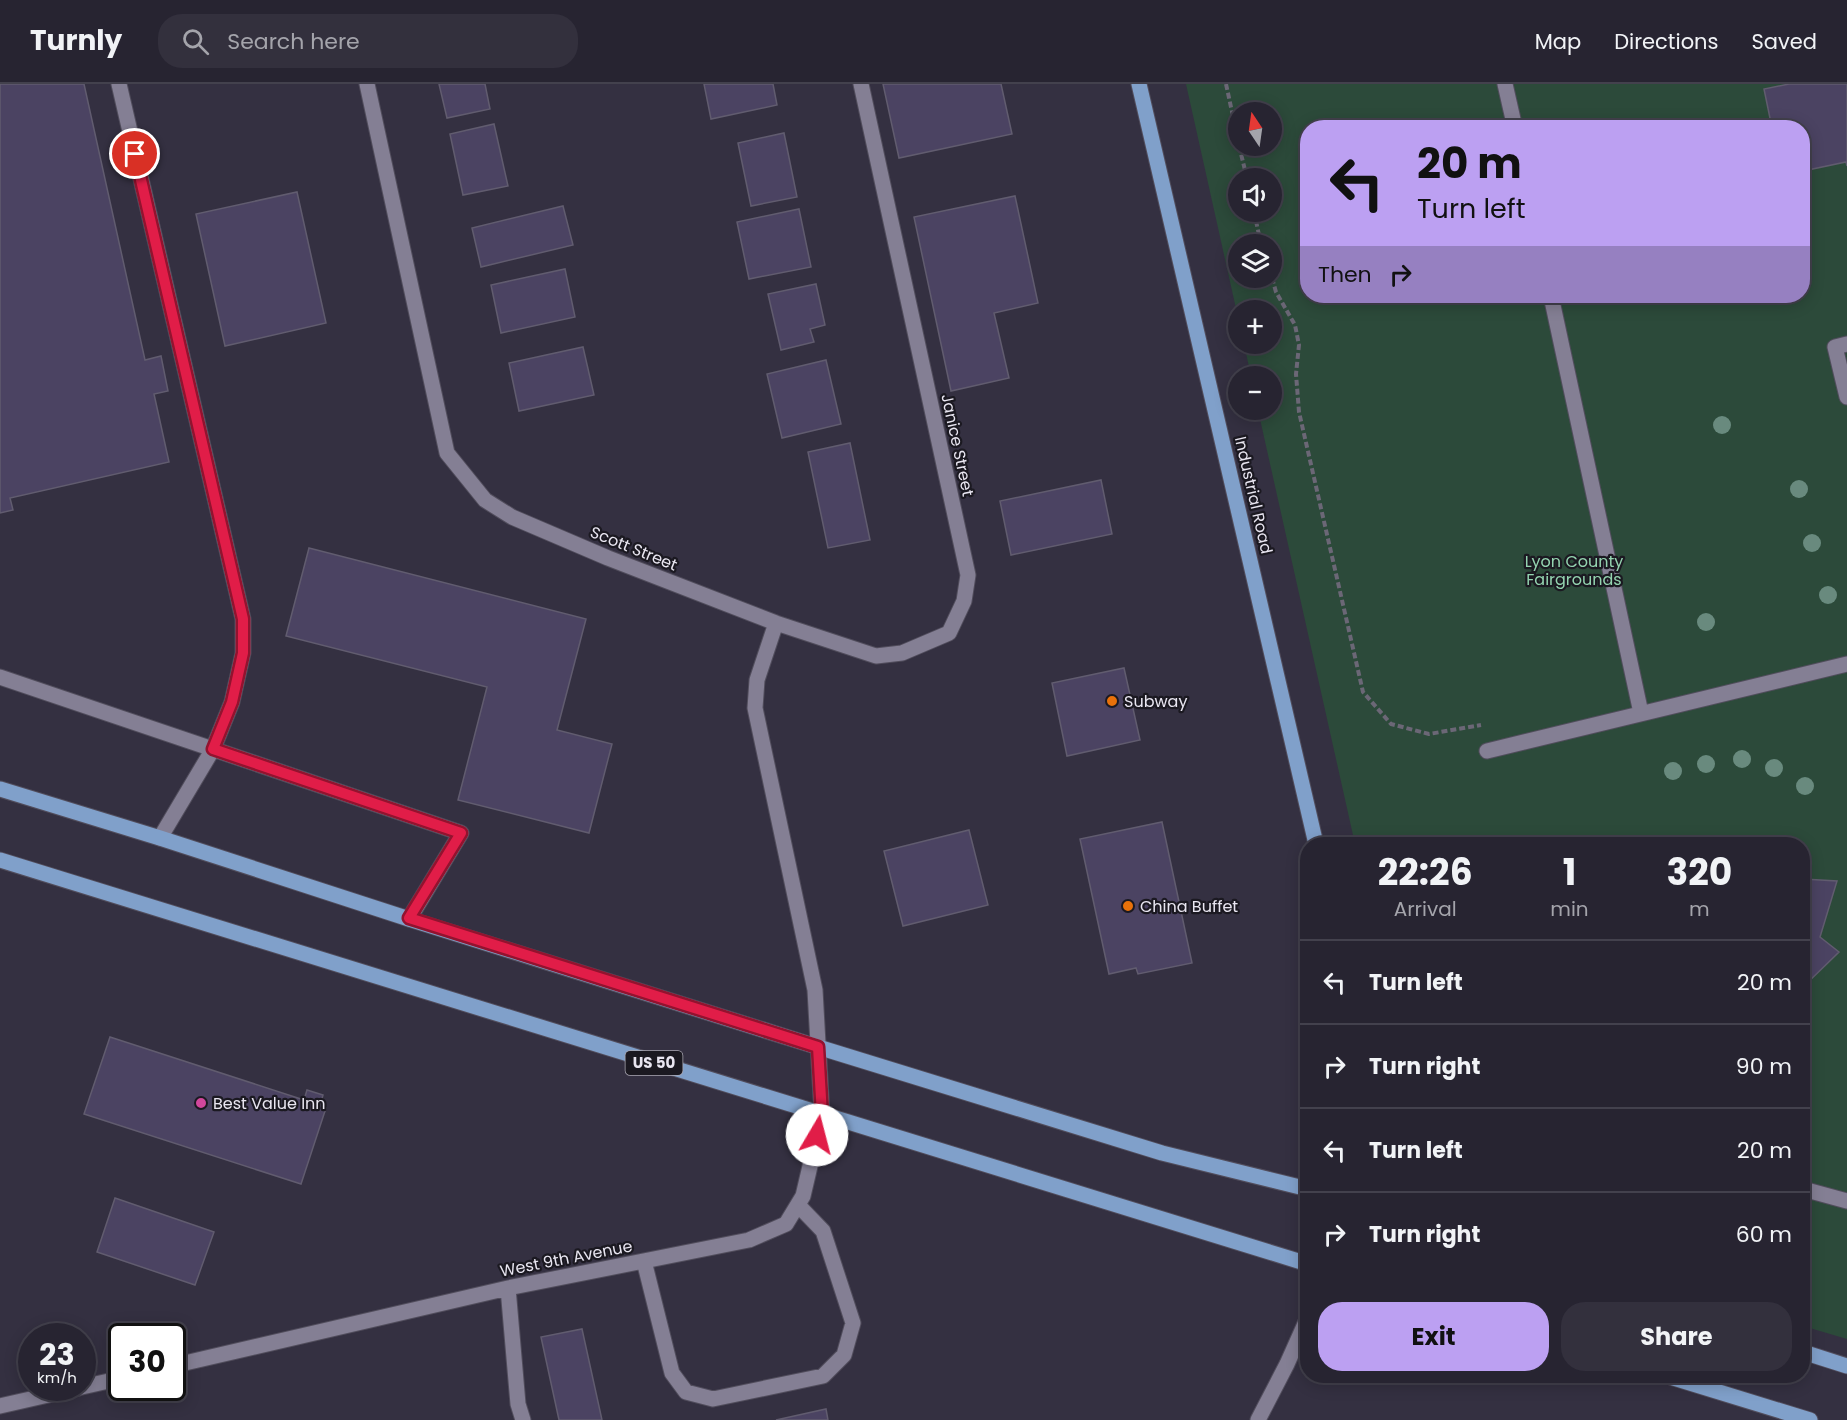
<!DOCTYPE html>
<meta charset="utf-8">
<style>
:root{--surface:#272431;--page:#33303d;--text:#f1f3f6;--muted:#a4a4ab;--line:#43414d;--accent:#bca0f2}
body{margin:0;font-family:Poppins,sans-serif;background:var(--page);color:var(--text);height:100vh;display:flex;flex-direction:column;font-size:22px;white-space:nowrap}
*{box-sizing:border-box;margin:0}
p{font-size:20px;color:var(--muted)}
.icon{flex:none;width:33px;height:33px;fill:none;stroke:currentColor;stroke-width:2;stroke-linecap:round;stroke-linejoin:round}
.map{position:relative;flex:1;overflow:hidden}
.drawer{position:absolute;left:1300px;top:753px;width:510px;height:546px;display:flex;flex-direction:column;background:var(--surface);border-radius:24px;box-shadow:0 3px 15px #0003,0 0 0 2px var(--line)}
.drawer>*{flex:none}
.top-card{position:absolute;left:1300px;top:36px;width:510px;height:183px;border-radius:24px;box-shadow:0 3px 15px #0003,0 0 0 2px var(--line);background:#bca0f2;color:#111;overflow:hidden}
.needle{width:39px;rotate:347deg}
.controls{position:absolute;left:1228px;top:18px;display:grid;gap:12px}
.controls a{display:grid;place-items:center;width:54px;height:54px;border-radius:50%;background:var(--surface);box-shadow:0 3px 15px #0003,0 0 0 2px var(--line);font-size:30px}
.speed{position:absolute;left:18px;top:1239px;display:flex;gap:12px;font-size:30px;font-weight:700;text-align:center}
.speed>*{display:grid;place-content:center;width:78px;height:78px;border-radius:50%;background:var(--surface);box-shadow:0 3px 15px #0003,0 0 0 2px var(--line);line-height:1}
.speed small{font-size:15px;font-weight:400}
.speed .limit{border:3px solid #111;border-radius:9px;background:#fff;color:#111}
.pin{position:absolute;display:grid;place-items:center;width:51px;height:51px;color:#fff;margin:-26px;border:3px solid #fff;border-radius:50%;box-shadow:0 2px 6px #0007}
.me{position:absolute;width:66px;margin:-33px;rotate:8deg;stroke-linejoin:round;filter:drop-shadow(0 0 4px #0008)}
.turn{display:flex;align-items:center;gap:21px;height:126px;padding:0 18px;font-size:27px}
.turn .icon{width:78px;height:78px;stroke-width:2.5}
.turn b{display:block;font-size:42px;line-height:51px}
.then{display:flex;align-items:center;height:57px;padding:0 18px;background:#0003;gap:12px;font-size:22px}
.eta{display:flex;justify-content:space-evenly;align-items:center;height:102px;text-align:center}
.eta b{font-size:36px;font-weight:700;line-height:42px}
.button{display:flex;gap:12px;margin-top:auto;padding:12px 18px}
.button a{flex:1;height:69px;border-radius:24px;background:var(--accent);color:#111;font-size:24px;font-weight:700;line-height:69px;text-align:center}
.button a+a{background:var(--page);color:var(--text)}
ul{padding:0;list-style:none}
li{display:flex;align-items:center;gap:18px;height:84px;padding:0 18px;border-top:2px solid var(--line)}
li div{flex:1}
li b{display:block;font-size:22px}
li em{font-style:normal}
header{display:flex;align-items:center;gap:36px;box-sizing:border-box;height:84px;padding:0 30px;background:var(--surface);border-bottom:2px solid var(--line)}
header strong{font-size:28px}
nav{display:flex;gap:33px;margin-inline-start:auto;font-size:21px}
.search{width:420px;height:54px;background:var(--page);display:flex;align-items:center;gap:15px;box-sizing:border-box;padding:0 21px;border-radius:24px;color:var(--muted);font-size:22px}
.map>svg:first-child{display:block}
.green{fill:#2c4a3a;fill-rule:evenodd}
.building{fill:#4b4362;stroke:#615c6f;stroke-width:1.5}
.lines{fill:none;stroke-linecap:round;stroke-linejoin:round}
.minor-casing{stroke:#514d5c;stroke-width:17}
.major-casing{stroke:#514d5c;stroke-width:17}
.path{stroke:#6b6776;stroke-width:4;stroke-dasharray:6 3;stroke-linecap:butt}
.minor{stroke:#847f94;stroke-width:15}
.major{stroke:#80a0ca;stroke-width:15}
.tree{fill:#698a7e}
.route-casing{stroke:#92132f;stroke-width:15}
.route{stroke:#e11d48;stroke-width:10}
.food-dot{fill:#e8710a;stroke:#1b1921;stroke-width:2}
.hotel-dot{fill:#d1479c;stroke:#1b1921;stroke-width:2}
.labels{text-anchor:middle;stroke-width:4.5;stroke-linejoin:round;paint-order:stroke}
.shield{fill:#1b1921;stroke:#aba8b3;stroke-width:1.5}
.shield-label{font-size:15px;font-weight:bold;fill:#e9e6f1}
.street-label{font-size:16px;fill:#e9e6f1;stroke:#1b1921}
.park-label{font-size:16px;fill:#94d4b0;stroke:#1b1921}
.poi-label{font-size:16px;fill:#e9e6f1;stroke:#1b1921;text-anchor:start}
</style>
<header>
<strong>Turnly</strong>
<div class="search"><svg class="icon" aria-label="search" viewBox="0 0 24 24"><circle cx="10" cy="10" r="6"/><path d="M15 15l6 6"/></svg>Search here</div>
<nav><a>Map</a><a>Directions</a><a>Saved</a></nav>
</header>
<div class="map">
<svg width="1847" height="1336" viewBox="0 0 1847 1336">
<rect width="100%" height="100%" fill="#343041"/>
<!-- green -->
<path class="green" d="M1186,0H1847V1255L1803,1242V760H1355L1258,326H1272V292H1251L1244,260H1272V226H1239V238ZM1239,28H1272V62H1239ZM1308,44H1803V212H1308ZM1239,94H1272V128H1239ZM1239,160H1272V194H1239Z"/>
<!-- building -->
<path class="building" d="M0,0H84L145,276L161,272L168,307L154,310L169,378L10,414L13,426L0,429Z
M439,0H485L490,25L447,34Z
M704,0H773L777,21L711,35Z
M883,0H1001L1012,50L899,74Z
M1789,0H1847V82L1846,78L1803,87V44H1772L1764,5Z
M494,40L508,102L463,111L450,50Z
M784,49L797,113L751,122L738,59Z
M297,108L326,239L225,262L196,130Z
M1015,112L1038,219L994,229L1009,294L951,307L914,133Z
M563,122L573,161L481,183L472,144Z
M799,125L811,183L749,195L737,138Z
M565,185L575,233L501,249L491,201Z
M816,200L825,241L810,245L814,258L781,266L768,210Z
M583,263L594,311L519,327L509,279Z
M826,276L841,340L782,354L767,290Z
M850,359L870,456L828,464L808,368Z
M1101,396L1112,450L1011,471L1000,417Z
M309,464L586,535L557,646L612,660L589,749L458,716L487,603L286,552Z
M1124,584L1140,656L1067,672L1052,599Z
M1162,738L1192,879L1138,890L1136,884L1109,890L1080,755Z
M969,746L988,821L903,842L884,767Z
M1803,795L1837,797L1820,853L1839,868L1803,903Z
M110,953L304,1016L307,1006L323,1011L320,1022L326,1024L301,1100L84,1030Z
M115,1114L214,1148L195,1201L97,1168Z
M582,1245L602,1336H559L541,1253Z
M826,1325L828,1336H776Z"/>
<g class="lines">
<defs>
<path id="minor" d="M119,0L243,535V569L232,618L213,665L160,754
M367,0L447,369L485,416L512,433L608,474L776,539L876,572L902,569L949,549L964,517L968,491L861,0
M1505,0L1515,44
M1551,212L1641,629
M1847,260L1835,263L1847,313
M0,593L461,749L409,835
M1487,667L1847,580
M1803,1105L1847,1117
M644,1177L672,1289L686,1308L713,1315L823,1292L844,1271L853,1239L823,1147L798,1121
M508,1204L518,1320L523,1336
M172,1282L508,1204L749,1156L786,1140L803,1112L822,1031L815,906L755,624L757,596L776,539
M82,1303L122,1294
M0,1322L79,1304
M1258,1336L1287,1280L1308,1233"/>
<path id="major" d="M1139,0L1316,760
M0,705L160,754L409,835L818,963L1162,1069L1308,1105
M0,776L1308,1180
M1803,1268L1847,1282
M1667,1292L1810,1336"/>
</defs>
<!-- minor casing -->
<use href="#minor" class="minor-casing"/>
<!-- major casing -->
<use href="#major" class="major-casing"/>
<!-- path -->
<path class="path" d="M1226,0L1239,60
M1239,62L1247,94
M1254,128L1261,160
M1272,194L1276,208L1295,241L1299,261L1296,290L1299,328L1363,608L1391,640L1429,650L1481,641"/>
<!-- minor -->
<use href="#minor" class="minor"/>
<!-- major -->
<use href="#major" class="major"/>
</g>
<!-- trees -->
<g class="tree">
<circle cx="1722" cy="341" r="9"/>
<circle cx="1799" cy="405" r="9"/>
<circle cx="1812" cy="459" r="9"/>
<circle cx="1828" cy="511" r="9"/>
<circle cx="1706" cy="538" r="9"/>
<circle cx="1742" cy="675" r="9"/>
<circle cx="1706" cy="680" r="9"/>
<circle cx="1774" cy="684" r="9"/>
<circle cx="1673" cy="687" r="9"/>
<circle cx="1805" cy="702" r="9"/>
</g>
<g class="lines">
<defs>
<path id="route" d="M135,70L243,535V569L232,618L213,665L461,749L409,834L818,963L822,1031L817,1051"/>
</defs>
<!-- route casing -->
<use href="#route" class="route-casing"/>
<!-- route -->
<use href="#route" class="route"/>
</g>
<!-- markers -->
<g class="food-dot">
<circle cx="1112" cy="617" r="6"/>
<circle cx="1128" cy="822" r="6"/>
</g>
<circle class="hotel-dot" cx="201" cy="1019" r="6"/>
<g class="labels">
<!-- shield labels -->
<rect class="shield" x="625.5" y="967" width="57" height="24" rx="4.5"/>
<g class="shield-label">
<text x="654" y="984">US 50</text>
</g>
<!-- street labels -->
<g class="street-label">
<text transform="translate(958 361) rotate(78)" y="6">Janice Street</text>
<text transform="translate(1254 411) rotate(77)" y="6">Industrial Road</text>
<text transform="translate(634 464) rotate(22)" y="6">Scott Street</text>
<text transform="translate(566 1174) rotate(-11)" y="6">West 9th Avenue</text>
</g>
<!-- park labels -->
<g class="park-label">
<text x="1574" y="483">Lyon County<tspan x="1574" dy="18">Fairgrounds</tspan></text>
</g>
<!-- poi labels -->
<g class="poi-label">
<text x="1124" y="623">Subway</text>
<text x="1140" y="828">China Buffet</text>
<text x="213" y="1025">Best Value Inn</text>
</g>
</g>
</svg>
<div class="controls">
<a><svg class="needle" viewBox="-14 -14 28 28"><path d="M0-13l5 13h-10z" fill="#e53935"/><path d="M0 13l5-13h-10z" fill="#a4a4ab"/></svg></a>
<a><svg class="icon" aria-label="sound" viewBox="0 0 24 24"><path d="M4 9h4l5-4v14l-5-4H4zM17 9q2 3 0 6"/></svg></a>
<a><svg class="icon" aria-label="layers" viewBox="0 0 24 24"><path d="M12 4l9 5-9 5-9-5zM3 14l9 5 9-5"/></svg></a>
<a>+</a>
<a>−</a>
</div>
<div class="speed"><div>23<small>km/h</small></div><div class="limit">30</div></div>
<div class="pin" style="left:135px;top:70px;background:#d93025"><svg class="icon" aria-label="arrive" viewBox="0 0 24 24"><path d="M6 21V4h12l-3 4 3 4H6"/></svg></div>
<svg class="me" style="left:817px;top:1051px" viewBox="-20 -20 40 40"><circle r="19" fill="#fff"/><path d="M0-13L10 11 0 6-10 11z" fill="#e11d48"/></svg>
<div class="top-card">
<div class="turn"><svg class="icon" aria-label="left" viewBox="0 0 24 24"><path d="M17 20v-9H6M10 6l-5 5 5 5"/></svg><div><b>20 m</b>Turn left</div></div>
<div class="then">Then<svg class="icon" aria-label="right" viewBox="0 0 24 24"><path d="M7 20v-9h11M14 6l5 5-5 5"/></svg></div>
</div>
<section class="drawer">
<div class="eta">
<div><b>22:26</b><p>Arrival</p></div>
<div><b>1</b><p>min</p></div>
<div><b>320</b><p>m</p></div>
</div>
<ul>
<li><svg class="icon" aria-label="left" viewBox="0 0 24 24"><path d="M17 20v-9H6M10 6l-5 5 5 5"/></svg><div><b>Turn left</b></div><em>20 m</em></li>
<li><svg class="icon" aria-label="right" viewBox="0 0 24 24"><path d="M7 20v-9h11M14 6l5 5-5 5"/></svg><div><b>Turn right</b></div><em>90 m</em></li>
<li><svg class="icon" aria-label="left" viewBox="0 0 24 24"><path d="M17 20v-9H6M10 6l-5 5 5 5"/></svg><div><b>Turn left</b></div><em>20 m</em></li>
<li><svg class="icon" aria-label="right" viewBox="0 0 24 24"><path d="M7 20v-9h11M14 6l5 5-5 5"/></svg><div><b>Turn right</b></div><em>60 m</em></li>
</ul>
<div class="button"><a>Exit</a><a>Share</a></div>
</section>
</div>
